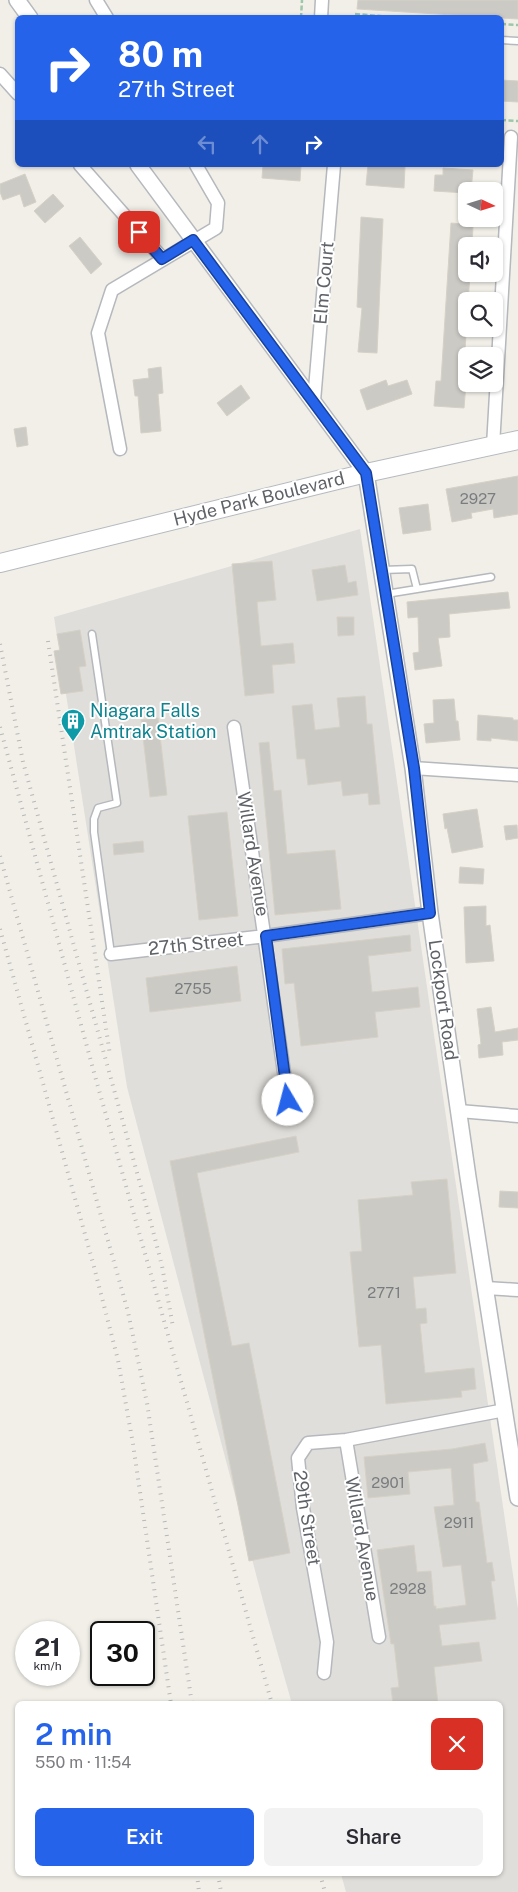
<!DOCTYPE html>
<meta charset="utf-8">
<style>
:root{--surface:#fff;--page:#f2f2f3;--text:#2b2b33;--muted:#7c7c81;--accent:#2563eb}
body{margin:0;font-family:"Public Sans",sans-serif;background:var(--page);color:var(--text);height:100vh;display:flex;flex-direction:column;font-size:19px;white-space:nowrap}
*{box-sizing:border-box;margin:0}
p{font-size:16px;color:var(--muted)}
.icon{flex:none;width:28px;height:28px;fill:none;stroke:currentColor;stroke-width:2;stroke-linecap:round;stroke-linejoin:round}
.map{position:relative;flex:1;overflow:hidden}
.panel{position:absolute;left:15px;top:1701px;width:488px;height:175px;display:flex;flex-direction:column;background:var(--surface);border-radius:8px;box-shadow:0 1px 4px #0004}
.panel>*{flex:none}
.top-card{position:absolute;left:15px;top:15px;width:489px;height:152px;border-radius:8px;box-shadow:0 1px 4px #0004;background:#2563eb;color:#fff;overflow:hidden}
.needle{width:32px;rotate:94deg}
.tools{position:absolute;left:458px;top:182px;display:grid;gap:10px}
.tools a{display:grid;place-items:center;width:45px;height:45px;border-radius:8px;background:var(--surface);box-shadow:0 1px 4px #0004;font-size:25px}
.speed{position:absolute;left:15px;top:1621px;display:flex;gap:10px;font-size:25px;font-weight:700;text-align:center}
.speed>*{display:grid;place-content:center;width:65px;height:65px;border-radius:50%;background:var(--surface);box-shadow:0 1px 4px #0004;line-height:1}
.speed small{font-size:12px;font-weight:400}
.speed .limit{border:2px solid #111;border-radius:8px;background:#fff;color:#111}
.pin{position:absolute;display:grid;place-items:center;width:42px;height:42px;color:#fff;margin:-21px;border-radius:10px;box-shadow:0 2px 8px #0006}
.me{position:absolute;width:55px;margin:-28px;rotate:352deg;stroke-linejoin:round;filter:drop-shadow(0 0 4px #0008)}
.turn{display:flex;align-items:center;gap:18px;height:105px;padding:0 20px;font-size:22px}
.turn .icon{width:65px;height:65px;stroke-width:2.5}
.turn b{display:block;font-size:35px;line-height:42px}
.lanes{display:flex;align-items:center;height:48px;padding:0 20px;background:#0003;justify-content:center;gap:25px;direction:ltr}
.lanes .off{opacity:.35}
.round{display:grid;place-items:center;flex:none;width:52px;height:52px;border-radius:8px;background:var(--page)}
.summary{display:flex;align-items:center;justify-content:space-between;height:85px;padding:0 20px}
h1{font-size:30px;font-weight:600;line-height:38px;color:var(--accent)}
.cta{display:flex;gap:10px;margin-top:auto;padding:10px 20px}
.cta a{flex:1;height:58px;border-radius:8px;background:var(--accent);color:#fff;font-size:20px;font-weight:600;line-height:58px;text-align:center}
.cta a+a{background:var(--page);color:var(--text)}
.map>svg:first-child{display:block}
.industrial{fill:#e0deda}
.building{fill:#cccac5;stroke:#d6d1c6}
.lines{fill:none;stroke-linecap:round;stroke-linejoin:round}
.service-casing{stroke:#b5b8bc;stroke-width:9}
.minor-casing{stroke:#b5b8bc;stroke-width:15}
.tertiary-casing{stroke:#b5b8bc;stroke-width:18}
.secondary-casing{stroke:#b6babf;stroke-width:20}
.path{stroke:#9cc7a9;stroke-width:2.5;stroke-dasharray:5 2.5;stroke-linecap:butt}
.service{stroke:#fff;stroke-width:6}
.minor{stroke:#fff;stroke-width:12}
.tertiary{stroke:#fff;stroke-width:15}
.secondary{stroke:#fff;stroke-width:18}
.rail{stroke:#b6b7b8;stroke-width:4;stroke-dasharray:1 6;stroke-linecap:butt}
.route-casing{stroke:#184099;stroke-width:12}
.route{stroke:#2563eb;stroke-width:9}
.labels{text-anchor:middle;stroke-width:4;stroke-linejoin:round;paint-order:stroke}
.number-label{font-size:15px;fill:#7a7d7f}
.street-label{font-size:18px;fill:#5f6368;stroke:#fff}
.culture-label{font-size:18px;fill:#0d838f;stroke:#fff;text-anchor:start}
</style>
<div class="map">
<svg width="518" height="1892" viewBox="0 0 518 1892">
<rect width="100%" height="100%" fill="#f1efe8"/>
<!-- industrial -->
<path class="industrial" d="M360,529L518,1609V1892H346L341,1874H500V1704H292L266,1612L127,1087L54,617Z"/>
<!-- building -->
<path class="building" d="M358,0H518V19L357,9Z
M501,80L518,81V102L501,101Z
M263,165H301L300,181L262,178Z
M368,165L405,166L404,188L366,185Z
M443,168L473,170L471,191H466V193L434,191L435,175H443Z
M25,174L36,202L24,207L20,194L3,200L0,192V184Z
M53,194L64,206L45,223L34,211Z
M361,217L383,219L377,353L358,352L362,308L357,307Z
M451,223L473,225L472,246H466V276H470L468,301H466V334L463,383H466L464,408L434,406L436,381H441Z
M80,237L102,264L91,274L69,246Z
M161,367L163,393L158,394L161,431L141,433L138,396H135L133,380L149,378L148,369Z
M386,380L388,386L407,380L412,394L367,410L360,390Z
M241,385L250,398L227,416L217,403Z
M26,427L28,445L17,447L14,429Z
M518,476V514L494,518L493,509L471,513L472,518L452,522L446,489Z
M428,504L431,530L403,534L399,508Z
M272,561L276,600L257,602L261,646L293,643L295,663L272,665L274,693L245,696L232,564Z
M345,565L348,583L356,581L358,595L317,601L312,570Z
M508,592L510,608L449,614L450,637L438,638L442,666L415,670L413,653L419,652L418,617L408,618L407,602Z
M337,617H354V635L338,636Z
M80,630L86,666L79,667L83,691L61,694L54,651L60,650L57,634Z
M365,696L367,724H372L380,804L369,805L368,793L343,796L341,781L308,785L305,759H297L292,706L312,704L315,730L340,727L337,698Z
M454,699L456,721H458L460,740L426,743L424,724L434,723L433,700Z
M478,715L513,718V720H518V741L491,738V741L477,740Z
M158,718L167,795L150,797L141,720Z
M269,742L274,791L281,790L287,854L335,850L341,909L275,915L259,743Z
M477,809L483,847L452,853L447,828L445,829L443,814Z
M227,812L238,916L199,920L188,816Z
M517,825L518,838L506,840L504,826Z
M143,841L144,852L114,855L113,844Z
M460,867L484,869L483,884L459,883Z
M486,906V926L490,925L494,961L466,963L464,907Z
M410,935L411,951L368,956L372,992L418,987L420,1007L375,1012L378,1037L301,1046L294,983L285,984L282,949Z
M237,966L241,1001L150,1012L146,978Z
M491,1007L495,1032L518,1028V1040L502,1042L503,1055L479,1058L478,1045L481,1044L477,1009Z
M296,1136L299,1152L197,1173L232,1346L249,1343L290,1553L249,1561L170,1161Z
M447,1179L456,1273L413,1277L416,1309L426,1308L427,1323L420,1324L425,1373L474,1368L476,1389L461,1391L462,1397L386,1404L381,1345L359,1347L350,1252L362,1251L358,1200L413,1195L411,1182Z
M500,1191L518,1192V1208L499,1207Z
M485,1443L488,1461L473,1464L476,1502H479L487,1563L492,1562L495,1581H491L496,1619L439,1625L442,1646L479,1642L482,1661L434,1667L438,1704H393L391,1688L399,1687L394,1644H391L377,1550L414,1545L417,1572L431,1571L434,1606H436V1609L466,1605L461,1565L443,1567L434,1507L454,1505L451,1468L408,1472L410,1494L368,1498L364,1457L452,1449Z"/>
<g class="lines">
<defs>
<path id="service" d="M501,40L518,41
M382,570L412,569L417,589
M386,594L491,577
M92,634L117,803L98,808L94,819V832L111,954"/>
<path id="minor" d="M96,0L107,18
M321,18L322,0
M0,74L18,94
M80,165L163,259
M314,401L334,165
M493,446L511,137
M120,449L98,333L112,290L216,228L218,203L196,165
M234,727L288,1100
M413,768L518,775
M111,954L266,936L430,913
M459,1111L518,1116
M486,1288L518,1290
M346,1440L379,1637
M324,1673L327,1642L303,1508L298,1458L308,1443L346,1440L505,1410"/>
<path id="tertiary" d="M17,0L30,18
M138,165L366,473L413,768L430,913L468,1177L518,1498"/>
<path id="secondary" d="M0,563L366,473L518,440"/>
</defs>
<!-- service casing -->
<use href="#service" class="service-casing"/>
<!-- minor casing -->
<use href="#minor" class="minor-casing"/>
<!-- tertiary casing -->
<use href="#tertiary" class="tertiary-casing"/>
<!-- secondary casing -->
<use href="#secondary" class="secondary-casing"/>
<!-- path -->
<path class="path" d="M355,14L404,18
M301,18L302,0
M501,24L518,25
M501,120L518,121"/>
<!-- service -->
<use href="#service" class="service"/>
<!-- minor -->
<use href="#minor" class="minor"/>
<!-- tertiary -->
<use href="#tertiary" class="tertiary"/>
<!-- secondary -->
<use href="#secondary" class="secondary"/>
<!-- rail -->
<path class="rail" d="M48,641L110,1055
M0,644L23,762L151,1223L162,1266L173,1327
M0,727L95,1076L272,1704
M0,856L128,1312L147,1403L192,1704
M0,929L93,1263L118,1360L133,1444L171,1704
M197,1874L199,1892
M218,1874L221,1892
M320,1874L325,1892"/>
</g>
<g class="lines">
<defs>
<path id="route" d="M139,232L162,259L193,240L366,473L414,768L430,913L266,936L288,1100"/>
</defs>
<!-- route casing -->
<use href="#route" class="route-casing"/>
<!-- route -->
<use href="#route" class="route"/>
</g>
<!-- icons -->
<defs>
<symbol id="building-pin" viewBox="-11 -11 22 30"><path d="M0 17L-7.5 6A9.5 9.5 0 1 1 7.5 6Z" fill="#0f9aa8" stroke="#fff"/><path d="M-4-6H4V6H1V3H-1V6H-4ZM-2.5-4.3h1.7v1.8h-1.7ZM.8-4.3h1.7v1.8H.8ZM-2.5-1h1.7V.8h-1.7ZM.8-1h1.7V.8H.8Z" fill="#fff"/></symbol>
</defs>
<g fill-rule="evenodd">
<use href="#building-pin" x="59" y="707" width="28" height="38"/>
</g>
<g class="labels">
<!-- number labels -->
<g class="number-label">
<text x="478" y="504">2927</text>
<text x="193" y="994">2755</text>
<text x="384" y="1298">2771</text>
<text x="388" y="1488">2901</text>
<text x="459" y="1528">2911</text>
<text x="408" y="1594">2928</text>
</g>
<!-- street labels -->
<g class="street-label">
<text transform="translate(324 283) rotate(-85)" y="6">Elm Court</text>
<text transform="translate(259 499) rotate(-14)" y="6">Hyde Park Boulevard</text>
<text transform="translate(253 854) rotate(81)" y="6">Willard Avenue</text>
<text transform="translate(196 944) rotate(-6)" y="6">27th Street</text>
<text transform="translate(443 1000) rotate(82)" y="6">Lockport Road</text>
<text transform="translate(307 1518) rotate(81)" y="6">29th Street</text>
<text transform="translate(362 1539) rotate(80)" y="6">Willard Avenue</text>
</g>
<!-- culture labels -->
<g class="culture-label">
<text x="90" y="717">Niagara Falls<tspan x="90" dy="21">Amtrak Station</tspan></text>
</g>
</g>
</svg>
<div class="tools">
<a><svg class="needle" viewBox="-14 -14 28 28"><path d="M0-13l5 13h-10z" fill="#e53935"/><path d="M0 13l5-13h-10z" fill="#7c7c81"/></svg></a>
<a><svg class="icon" aria-label="sound" viewBox="0 0 24 24"><path d="M4 9h4l5-4v14l-5-4H4zM17 9q2 3 0 6"/></svg></a>
<a><svg class="icon" aria-label="search" viewBox="0 0 24 24"><circle cx="10" cy="10" r="6"/><path d="M15 15l6 6"/></svg></a>
<a><svg class="icon" aria-label="layers" viewBox="0 0 24 24"><path d="M12 4l9 5-9 5-9-5zM3 14l9 5 9-5"/></svg></a>
</div>
<div class="speed"><div>21<small>km/h</small></div><div class="limit">30</div></div>
<div class="pin" style="left:139px;top:232px;background:#d93025"><svg class="icon" aria-label="arrive" viewBox="0 0 24 24"><path d="M6 21V4h12l-3 4 3 4H6"/></svg></div>
<svg class="me" style="left:288px;top:1100px" viewBox="-20 -20 40 40"><circle r="19" fill="#fff"/><path d="M0-13L10 11 0 6-10 11z" fill="#2563eb"/></svg>
<div class="top-card">
<div class="turn"><svg class="icon" aria-label="right" viewBox="0 0 24 24"><path d="M7 20v-9h11M14 6l5 5-5 5"/></svg><div><b>80 m</b>27th Street</div></div>
<div class="lanes"><svg class="icon off" aria-label="left" viewBox="0 0 24 24"><path d="M17 20v-9H6M10 6l-5 5 5 5"/></svg><svg class="icon off" aria-label="ahead" viewBox="0 0 24 24"><path d="M12 20V5M6 11l6-6 6 6"/></svg><svg class="icon" aria-label="right" viewBox="0 0 24 24"><path d="M7 20v-9h11M14 6l5 5-5 5"/></svg></div>
</div>
<section class="panel">
<div class="summary"><div><h1>2 min</h1><p>550 m · 11:54</p></div><a class="round" style="background:#d93025;color:#fff"><svg class="icon" aria-label="close" viewBox="0 0 24 24"><path d="M6 6l12 12M18 6L6 18"/></svg></a></div>
<div class="cta"><a>Exit</a><a>Share</a></div>
</section>
</div>
